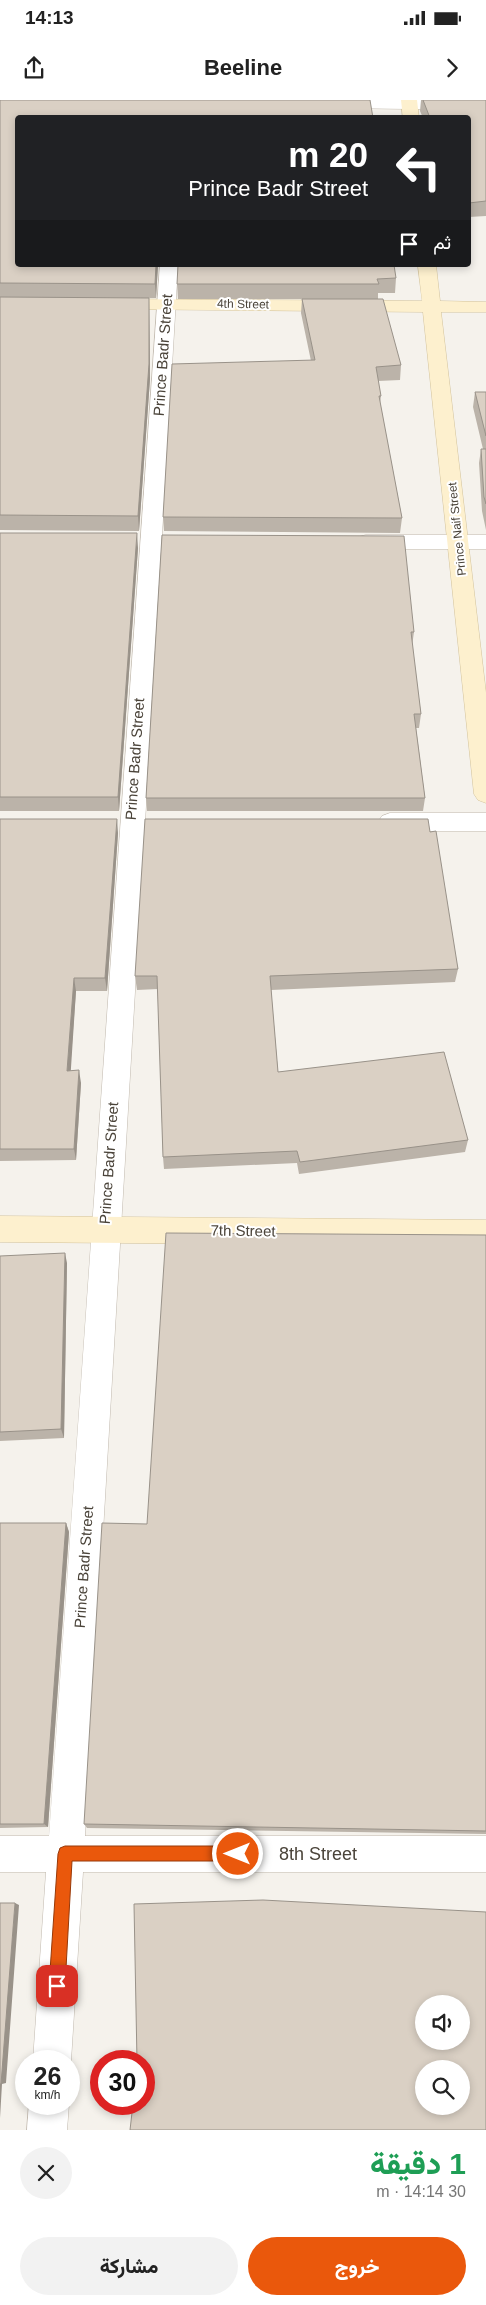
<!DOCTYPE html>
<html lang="ar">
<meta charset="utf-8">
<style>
:root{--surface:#fff;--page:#f2f2f2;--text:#222;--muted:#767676;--accent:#ea580c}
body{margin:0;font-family:Helvetica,Vazirmatn,sans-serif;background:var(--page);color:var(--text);direction:rtl;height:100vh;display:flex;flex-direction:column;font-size:19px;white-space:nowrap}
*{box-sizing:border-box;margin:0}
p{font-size:16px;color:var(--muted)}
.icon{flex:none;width:28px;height:28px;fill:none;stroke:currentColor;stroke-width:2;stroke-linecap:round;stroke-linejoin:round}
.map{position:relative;height:2030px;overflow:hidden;direction:ltr}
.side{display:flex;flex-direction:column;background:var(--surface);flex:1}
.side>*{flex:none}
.hud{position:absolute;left:15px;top:15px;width:456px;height:152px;border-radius:5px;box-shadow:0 2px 8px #0003;direction:rtl;background:#202124;color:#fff;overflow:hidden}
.tools{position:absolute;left:415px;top:1895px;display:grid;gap:10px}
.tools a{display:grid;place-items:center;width:55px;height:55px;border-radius:50%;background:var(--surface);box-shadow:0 2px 8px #0003;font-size:25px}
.speed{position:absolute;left:15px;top:1950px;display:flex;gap:10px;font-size:25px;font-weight:700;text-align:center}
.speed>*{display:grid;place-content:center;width:65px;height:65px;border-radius:50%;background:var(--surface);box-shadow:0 2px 8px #0003;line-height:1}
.speed small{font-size:12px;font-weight:400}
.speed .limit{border:8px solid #d22;background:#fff;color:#111}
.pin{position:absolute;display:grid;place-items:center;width:42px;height:42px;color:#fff;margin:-21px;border-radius:10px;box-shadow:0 2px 8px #0006}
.me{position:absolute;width:55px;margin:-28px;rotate:270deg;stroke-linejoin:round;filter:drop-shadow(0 0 4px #0008)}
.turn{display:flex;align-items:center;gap:18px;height:105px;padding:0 20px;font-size:22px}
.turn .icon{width:65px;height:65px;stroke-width:2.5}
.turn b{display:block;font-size:35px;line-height:42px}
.then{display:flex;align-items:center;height:48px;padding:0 20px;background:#0003;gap:10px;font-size:19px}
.round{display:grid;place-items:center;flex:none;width:52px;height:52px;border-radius:26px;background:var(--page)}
.headline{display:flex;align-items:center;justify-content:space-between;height:85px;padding:0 20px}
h1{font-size:30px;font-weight:800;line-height:38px;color:#1e9e55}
.action{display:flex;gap:10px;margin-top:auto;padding:10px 20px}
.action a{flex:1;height:58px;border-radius:30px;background:var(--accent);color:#fff;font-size:20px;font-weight:800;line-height:58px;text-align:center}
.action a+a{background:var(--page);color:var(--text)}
.status{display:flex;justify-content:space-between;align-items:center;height:35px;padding:0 25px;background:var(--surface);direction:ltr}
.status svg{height:14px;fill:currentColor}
header{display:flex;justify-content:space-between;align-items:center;height:65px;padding:0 20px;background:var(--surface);font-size:22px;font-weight:800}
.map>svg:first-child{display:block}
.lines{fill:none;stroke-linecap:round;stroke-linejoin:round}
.street-casing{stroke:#c1b9ae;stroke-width:1}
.secondary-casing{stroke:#d3c39c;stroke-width:1}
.street{fill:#fff;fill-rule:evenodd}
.secondary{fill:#fdf0ce;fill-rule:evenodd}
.wall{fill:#bbb3a9}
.shaded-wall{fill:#999289}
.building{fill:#dad0c4;stroke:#999289;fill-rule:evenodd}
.route{fill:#ea580c;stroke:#983908}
.labels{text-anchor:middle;stroke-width:4;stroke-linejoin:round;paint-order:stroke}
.far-street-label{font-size:12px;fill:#4a4339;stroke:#fff}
.street-label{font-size:15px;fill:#4a4339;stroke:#fff}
.near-street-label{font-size:18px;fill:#4a4339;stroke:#fff}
</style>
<div class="status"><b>14:13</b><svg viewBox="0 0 49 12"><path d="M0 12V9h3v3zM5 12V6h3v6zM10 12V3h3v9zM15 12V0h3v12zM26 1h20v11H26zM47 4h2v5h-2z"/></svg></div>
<header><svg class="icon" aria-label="forward" viewBox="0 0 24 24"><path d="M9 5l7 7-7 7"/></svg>Beeline<svg class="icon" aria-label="share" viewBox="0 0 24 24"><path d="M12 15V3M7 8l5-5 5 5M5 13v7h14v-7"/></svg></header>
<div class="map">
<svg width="486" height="2030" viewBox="0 0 486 2030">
<rect width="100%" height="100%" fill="#f5f2ec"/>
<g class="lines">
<defs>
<path id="street" d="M328,0H486V10L334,8L329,6L326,3Z
M160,165H178L85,1736H486V1772H83L71,1961L69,1967V1961H33L46,1772H0V1736H49Z
M366,435H486V449H366L359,447L356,442L359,437Z
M390,713H486V731H390L382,728L378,722L382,716Z
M29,2004H69L67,2030H27Z"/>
<path id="secondary" d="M401,0H417L419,18H403Z
M418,165H436L440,201L486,202V212H441L486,593V703L478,700L474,694L423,212L113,209L107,208L104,204L107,200L113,199L422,201Z
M0,1116L486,1120V1146L0,1142Z"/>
</defs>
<!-- street casing -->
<use href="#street" class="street-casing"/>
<!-- secondary casing -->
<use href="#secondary" class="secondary-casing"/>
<!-- street -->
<use href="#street" class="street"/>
<!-- secondary -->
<use href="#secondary" class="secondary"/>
</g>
<!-- wall -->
<path class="wall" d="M0,0L158,165L156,198H149L150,279L139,431L0,430Z
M421,0H486V116L469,117V18H423L420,11Z
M396,178L395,193H378V199H178L177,184Z
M302,199L401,265L400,280L378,281L381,296L380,303L402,418L400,433L164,431L163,417L311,261L301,213Z
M475,292H486V430L482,411L479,363L481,349H483L473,307Z
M0,433L138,448L119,711H0Z
M162,435L414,532L412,546L421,614L419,628H416L425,698L423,711H147L146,698Z
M0,719L118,733L107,891H76L70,971L81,983L76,1060L0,1061Z
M430,732L458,869L455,882L271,890L278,972L468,1040L465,1052L299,1074L297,1063L164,1069L163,1057L158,889L137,890L135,876Z
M486,1135V1734L87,1728L84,1724L147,1424Z
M0,1156L67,1163L64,1338L0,1341Z
M0,1423H66L69,1432L48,1727L0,1728Z"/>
<!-- shaded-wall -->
<path class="shaded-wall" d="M156,165H158L156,198L155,184Z
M149,198L150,279L139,431L138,416Z
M137,433L138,448L119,711L118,697Z
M117,719L118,733L107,891L105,878Z
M74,878L76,891L70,983L67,971Z
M79,970L81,983L76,1060L74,1049Z
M65,1153L67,1163L64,1338L61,1329Z
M66,1423L69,1432L48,1727L44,1724Z
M15,1803L19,1805L6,1983L2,1984L0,2018V1983Z"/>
<!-- building -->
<path class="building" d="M0,0H370L373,18H18V165H156L155,184L0,183Z
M423,0H486V101L469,103V18H430Z
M178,165H394L396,178L377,179L379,184H177Z
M0,197L149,198V264L138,416L0,415Z
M302,199H383L401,265L376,267L381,296H379L402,418L163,417L172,264L315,260Z
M475,292H486V336Z
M481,349H486V404L484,397Z
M0,433H137L118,697H0Z
M162,435L404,436L414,532H411L421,614H414L425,698H146Z
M0,719H117L105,878H74L67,971L79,970L74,1049H0Z
M145,719H428L430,732L436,731L458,869L270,876L278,972L444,952L468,1040L300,1062L297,1051L163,1057L157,876H135Z
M166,1133L486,1135V1731L84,1724L102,1423L147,1424Z
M65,1153L61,1329L0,1332V1156Z
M0,1423H66L44,1724H0Z
M263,1800L486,1812V2030H130L133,2004H144V1961H137L134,1804ZM424,1904H461V1941H424ZM424,1969H461V2006H424Z
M0,1803H15L1,1984H0Z"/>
<!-- route -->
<path class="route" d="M65,1746H238L243,1748L245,1754L243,1759L238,1761H72L65,1886L62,1891L57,1894L51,1891L49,1886L58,1754L60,1748Z"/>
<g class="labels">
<!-- far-street labels -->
<g class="far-street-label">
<text transform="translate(243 204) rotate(1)" y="4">4th Street</text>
<text transform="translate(457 429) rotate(-96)" y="4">Prince Naif Street</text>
</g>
<!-- street labels -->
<g class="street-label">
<text transform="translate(163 255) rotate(-86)" y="5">Prince Badr Street</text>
<text transform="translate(135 659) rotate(-86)" y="5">Prince Badr Street</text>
<text transform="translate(109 1063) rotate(-86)" y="5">Prince Badr Street</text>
<text transform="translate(243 1131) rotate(1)" y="5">7th Street</text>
<text transform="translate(84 1467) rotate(-86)" y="5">Prince Badr Street</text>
</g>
<!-- near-street labels -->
<g class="near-street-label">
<text x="318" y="1760">8th Street</text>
</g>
</g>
</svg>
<div class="tools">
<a><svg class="icon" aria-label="sound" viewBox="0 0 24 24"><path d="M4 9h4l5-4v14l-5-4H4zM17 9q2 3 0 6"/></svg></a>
<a><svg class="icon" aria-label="search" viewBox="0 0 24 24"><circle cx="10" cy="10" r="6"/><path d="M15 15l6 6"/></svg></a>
</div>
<div class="speed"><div>26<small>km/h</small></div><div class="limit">30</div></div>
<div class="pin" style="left:57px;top:1886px;background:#d93025"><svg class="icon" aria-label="arrive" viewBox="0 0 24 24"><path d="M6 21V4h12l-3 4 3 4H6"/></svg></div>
<svg class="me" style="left:238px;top:1754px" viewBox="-20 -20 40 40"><circle r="17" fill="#ea580c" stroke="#fff" stroke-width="3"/><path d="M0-11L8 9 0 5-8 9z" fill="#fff"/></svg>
<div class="hud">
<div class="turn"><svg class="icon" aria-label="left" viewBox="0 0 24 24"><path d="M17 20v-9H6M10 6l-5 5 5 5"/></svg><div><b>20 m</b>Prince Badr Street</div></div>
<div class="then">ثم<svg class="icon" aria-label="arrive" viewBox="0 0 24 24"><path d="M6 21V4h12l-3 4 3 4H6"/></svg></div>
</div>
</div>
<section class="side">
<div class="headline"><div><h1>1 دقيقة</h1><p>30 m · 14:14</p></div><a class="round"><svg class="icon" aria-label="close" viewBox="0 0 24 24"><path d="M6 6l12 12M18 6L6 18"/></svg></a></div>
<div class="action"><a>خروج</a><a>مشاركة</a></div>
</section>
